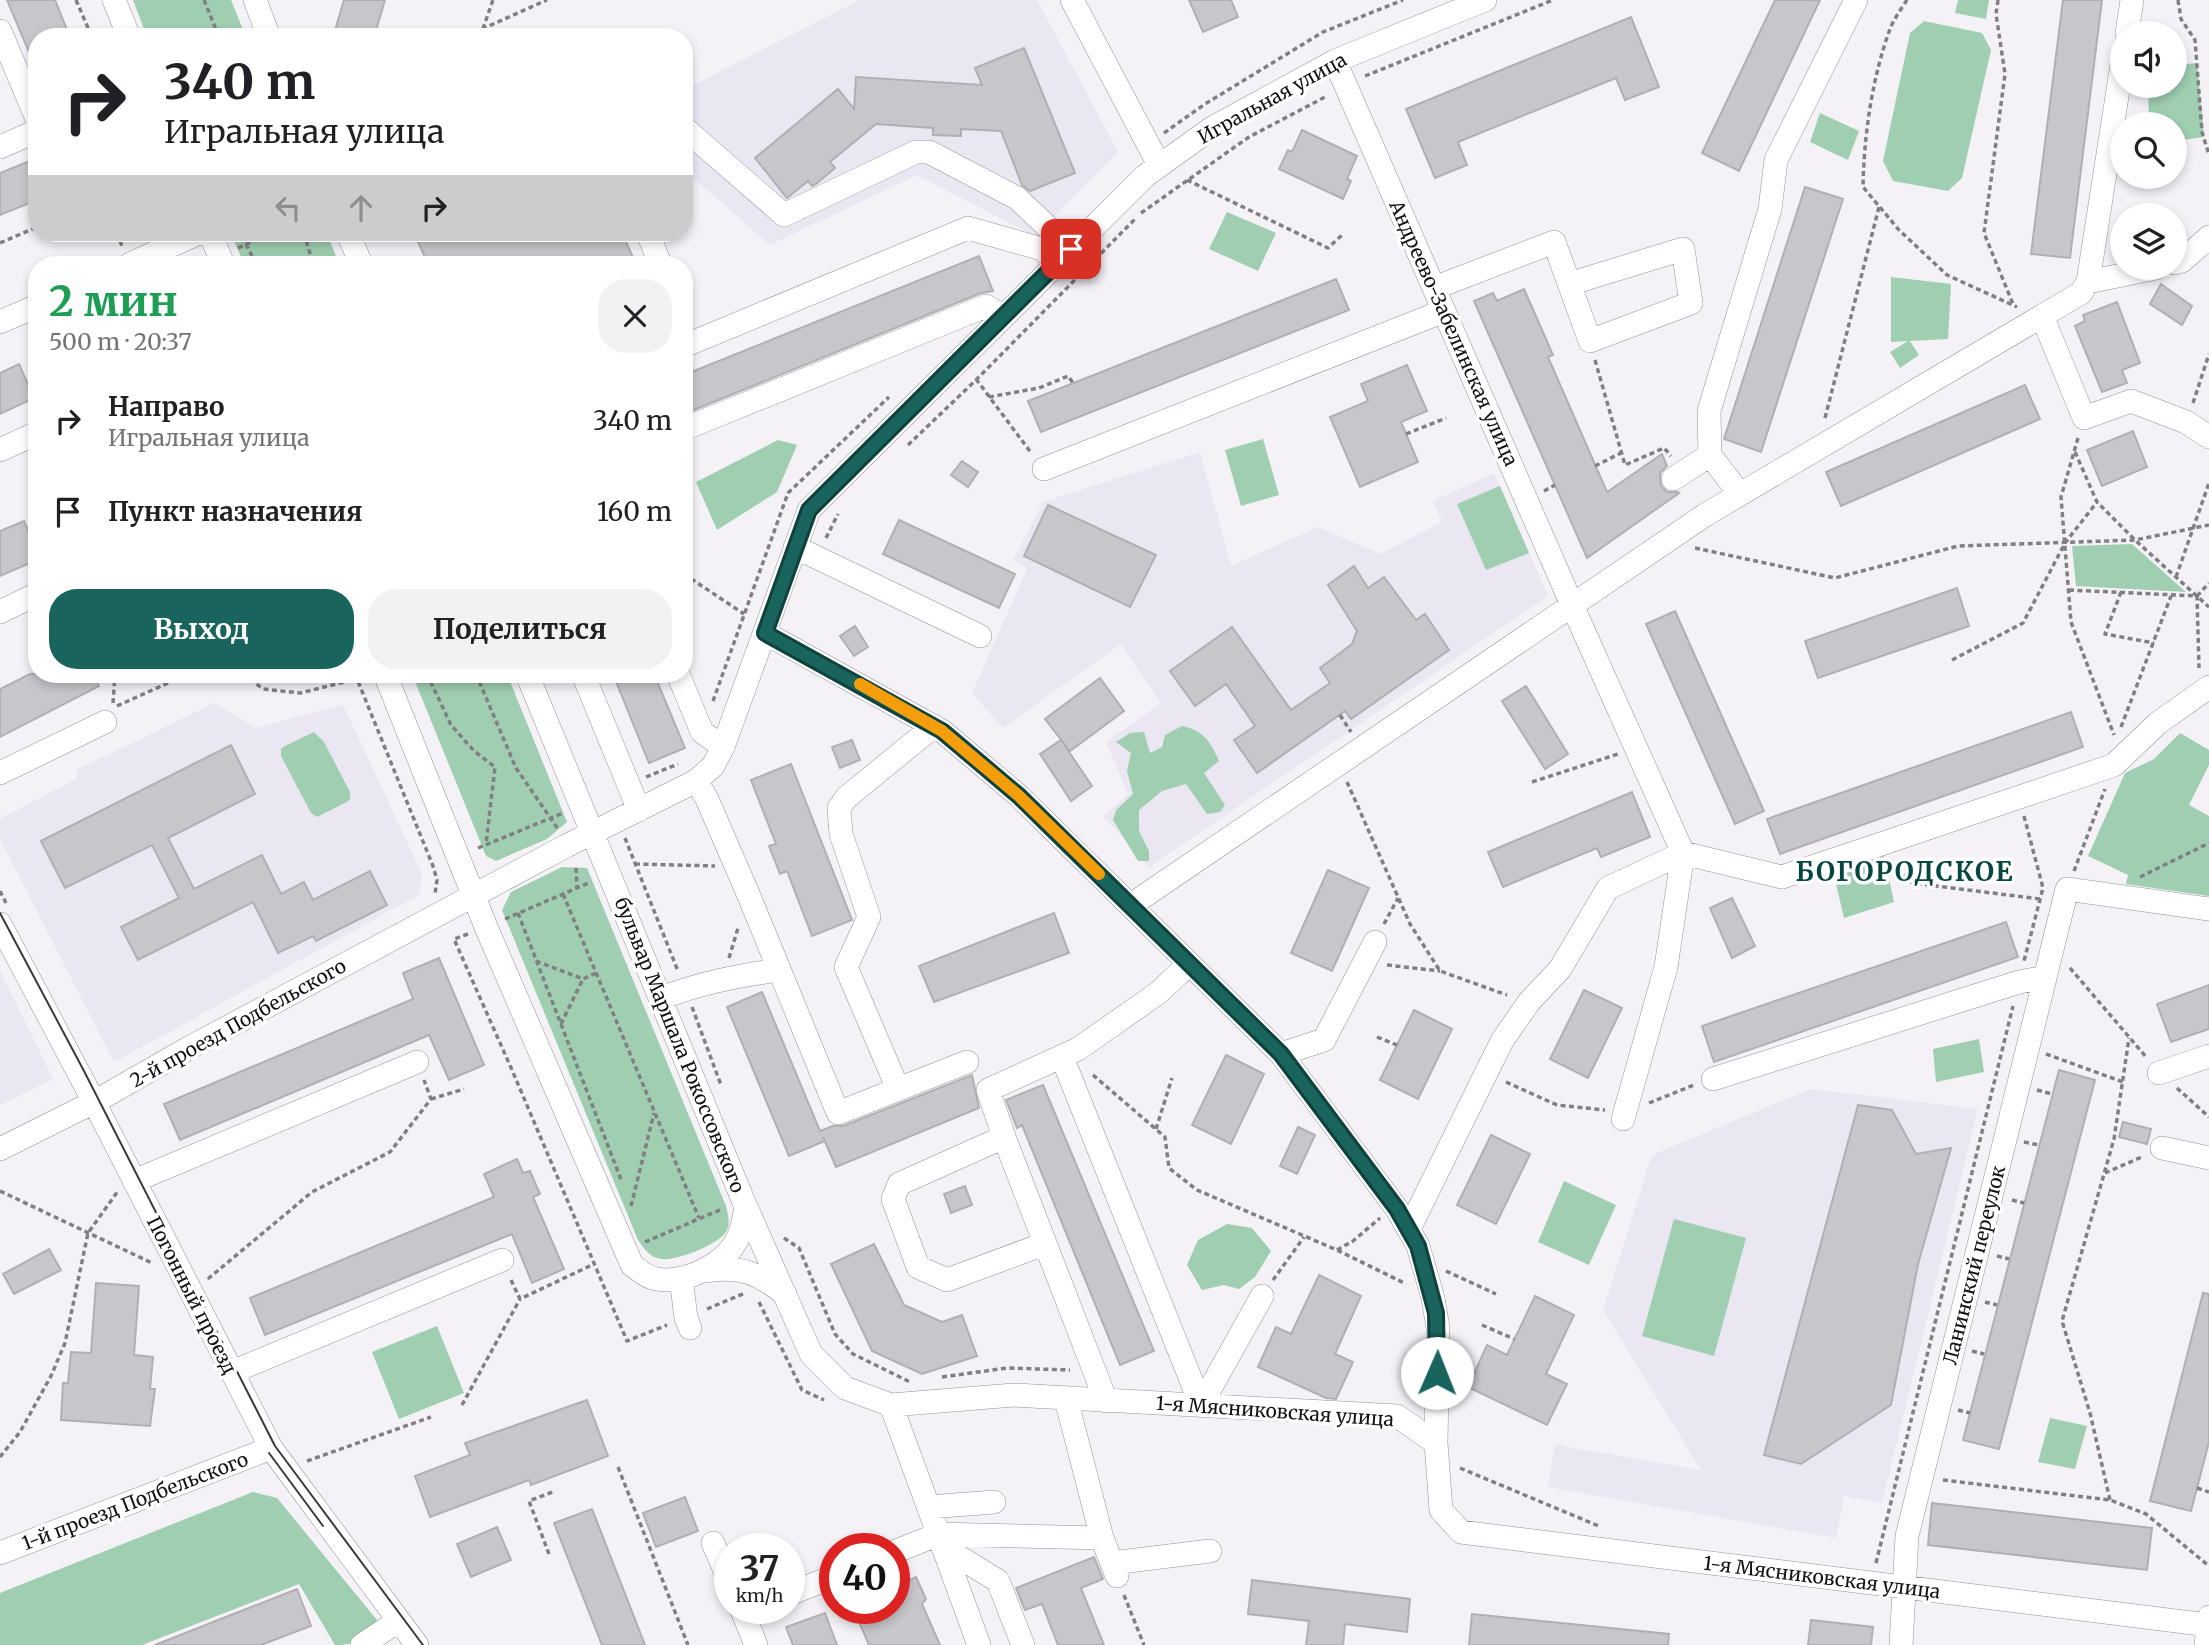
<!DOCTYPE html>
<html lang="ru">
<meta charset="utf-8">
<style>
:root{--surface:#fff;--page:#f2f2f2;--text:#202124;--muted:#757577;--accent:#19655e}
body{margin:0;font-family:Merriweather,serif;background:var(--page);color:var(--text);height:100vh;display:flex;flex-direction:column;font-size:26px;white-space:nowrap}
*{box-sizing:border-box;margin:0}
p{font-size:23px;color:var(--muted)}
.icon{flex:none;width:38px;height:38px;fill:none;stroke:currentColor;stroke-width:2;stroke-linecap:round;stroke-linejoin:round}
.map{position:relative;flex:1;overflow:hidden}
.side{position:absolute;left:28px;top:256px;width:665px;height:427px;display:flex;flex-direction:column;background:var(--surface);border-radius:28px;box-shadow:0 4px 10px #0003}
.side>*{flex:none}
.top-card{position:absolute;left:28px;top:28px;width:665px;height:214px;border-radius:28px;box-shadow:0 4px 10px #0003;background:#fff;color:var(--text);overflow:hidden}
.controls{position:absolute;left:2110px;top:21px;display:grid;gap:14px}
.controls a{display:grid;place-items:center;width:77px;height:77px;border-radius:50%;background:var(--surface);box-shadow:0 4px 10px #0003;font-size:35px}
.speed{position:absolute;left:714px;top:1533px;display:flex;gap:14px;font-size:35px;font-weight:700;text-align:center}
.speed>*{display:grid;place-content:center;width:91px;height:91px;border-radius:50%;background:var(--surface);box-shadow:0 4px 10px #0003;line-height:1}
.speed small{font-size:18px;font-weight:400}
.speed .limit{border:10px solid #d22;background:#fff;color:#111}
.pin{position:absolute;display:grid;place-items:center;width:60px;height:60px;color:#fff;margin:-30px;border-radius:14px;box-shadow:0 4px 10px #0006}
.me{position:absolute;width:77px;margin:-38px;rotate:1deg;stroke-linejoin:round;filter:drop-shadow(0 0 5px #0008)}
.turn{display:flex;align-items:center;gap:24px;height:147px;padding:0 21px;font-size:32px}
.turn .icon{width:91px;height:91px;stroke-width:2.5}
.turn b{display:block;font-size:49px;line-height:60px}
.lanes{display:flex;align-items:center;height:66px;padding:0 21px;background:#0003;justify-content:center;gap:35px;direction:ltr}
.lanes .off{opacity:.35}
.round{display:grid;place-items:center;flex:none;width:74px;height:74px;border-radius:28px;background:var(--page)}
.summary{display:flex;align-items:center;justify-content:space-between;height:119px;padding:0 21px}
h1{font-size:42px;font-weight:700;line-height:52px;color:#1e9e55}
.action{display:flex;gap:14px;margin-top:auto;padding:14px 21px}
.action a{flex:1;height:80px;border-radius:28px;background:var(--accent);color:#fff;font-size:28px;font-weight:700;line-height:80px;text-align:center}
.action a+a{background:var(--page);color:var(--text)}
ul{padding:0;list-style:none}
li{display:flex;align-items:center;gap:21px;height:91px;padding:0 21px}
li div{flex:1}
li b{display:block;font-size:26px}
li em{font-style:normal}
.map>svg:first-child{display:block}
.built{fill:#eae6f2}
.green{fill:#9fceb0}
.building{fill:#c7c6ca;stroke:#b1afb3;stroke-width:2}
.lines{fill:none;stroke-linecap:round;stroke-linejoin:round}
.minor-casing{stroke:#939296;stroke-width:24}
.path{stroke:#807f82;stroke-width:3.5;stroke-dasharray:5 3.5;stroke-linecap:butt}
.minor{stroke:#fff;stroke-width:23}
.tram{stroke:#3b3b3d;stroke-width:2}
.route-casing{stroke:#10423d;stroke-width:18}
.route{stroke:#19655e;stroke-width:12}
.slow{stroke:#f59e0b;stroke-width:12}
.labels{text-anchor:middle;stroke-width:7;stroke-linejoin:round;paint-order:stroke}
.street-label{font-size:19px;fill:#121213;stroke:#fff}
.district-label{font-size:26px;font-weight:bold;letter-spacing:2px;fill:#074742;stroke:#fff}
</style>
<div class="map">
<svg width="2209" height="1645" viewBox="0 0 2209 1645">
<rect width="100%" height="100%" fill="#f4f2f7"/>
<!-- built -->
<path class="built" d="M860,0H1037L1118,152L1035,236L917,175L770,245L684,170V90Z
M1200,452L1231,566L1318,527L1380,554L1442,522L1433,501L1494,473L1548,596L1149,867L1103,816L1128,794L1106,742L1161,703L1121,644L1003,728L972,693L1027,569L1013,560L1043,502Z
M214,703L256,728L343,705L422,874L419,895L114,1062L0,839V819L76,779L77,770Z
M0,970L53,1079L0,1105Z
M1811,1089L1978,1109L1882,1503L1844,1496L1836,1538L1548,1487L1555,1445L1701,1470L1603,1310L1652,1155Z"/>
<!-- green -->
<path class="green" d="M133,0H231L246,37H147Z
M1958,0H1989L1986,19L1955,13Z
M1924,21L1982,33L1991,50L1962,178L1948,191L1893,181L1883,161L1910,33Z
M2197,63L2204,137L2175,141V124H2149L2148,86H2175V65Z
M1820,113L1859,131L1848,160L1810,142Z
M1227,212L1276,233L1258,271L1209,249Z
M239,233H327L339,264H244L235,243Z
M1891,277L1951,284L1948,339L1910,341L1919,355L1900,368L1890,352L1908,341L1891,342Z
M1263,439L1279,495L1241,506L1225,450Z
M778,440L797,445L777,492L717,530L696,482Z
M1500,486L1529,553L1486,570L1457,504Z
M2132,544L2186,592L2076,586L2072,546Z
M412,674H507L567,822L547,839L496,861L486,856Z
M1182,726C1204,731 1210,741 1219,761L1204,773L1225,805L1220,812L1207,814L1186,784L1162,791L1139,810V831L1149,851V861H1138L1113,820L1116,810L1133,794L1127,771L1131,753L1116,742L1130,733L1144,732L1150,753L1162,747L1165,735Z
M314,732L324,742L350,792V799L347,802L317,817L311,813L281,756V749L285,746Z
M2180,733L2209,750V765L2189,805L2209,816V896L2126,884L2128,875L2088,856L2125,773L2154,759Z
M1884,856L1894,902L1844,918L1833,871Z
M562,867L587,868L726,1206C728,1215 731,1223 726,1232C718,1245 671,1264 657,1258C648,1255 643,1247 638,1240L502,910L511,892Z
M1979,1039L1984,1072L1936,1082L1933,1049Z
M1564,1181L1616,1205L1589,1265L1538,1242Z
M1674,1219L1746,1238L1714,1356L1642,1336Z
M1227,1224L1252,1228L1271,1251L1255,1277L1239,1289L1224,1285L1202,1290L1187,1265L1198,1240Z
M437,1326L464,1393L399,1419L372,1352Z
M2050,1418L2087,1426L2075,1469L2038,1462Z
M253,1492L277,1498L377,1620C366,1639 358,1645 335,1645L299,1584L142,1645H0V1593Z"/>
<!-- building -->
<path class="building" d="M7,0H55L70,37H37V71Z
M344,0H385L374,37H333Z
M1189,0H1231L1238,17L1203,32Z
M1775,0H1820L1739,171L1702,153Z
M2063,0H2102L2070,258L2031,254Z
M1631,17L1659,87L1625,100L1616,78L1458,142L1467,165L1435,178L1406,109Z
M1024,48L1075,173L1030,191L1022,185L1001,131L961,129V136L933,135V128L876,124L830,162L835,168L816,184L812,186L808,181L787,198L755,158L838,89L854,109L856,77L982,85L975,68Z
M1302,130L1357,156L1347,179L1351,181L1343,199L1279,169L1288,150L1292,152Z
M37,158V200L0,215V173Z
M1805,187L1843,199L1761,452L1724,439Z
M414,233H622L636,264H428Z
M979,256L993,291L981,293L684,414V375Z
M1336,279L1349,310L1041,432L1028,401Z
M2161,284L2192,306L2182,325L2150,304Z
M1524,289L1553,355L1548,357L1607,492L1662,454L1667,466L1660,473L1661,486L1667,492H1678L1679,493L1587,558L1474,301L1493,293L1497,301Z
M2117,302L2140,363L2122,370L2127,383L2102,392L2075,326L2085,321L2083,315Z
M19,364L34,398L0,414V373Z
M1407,365L1427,411L1401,422L1418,462L1360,487L1330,417L1368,401L1361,384Z
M2025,385L2040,419L1841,506L1826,472Z
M2133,431L2147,467L2102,486L2087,450Z
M962,461L978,472L968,487L951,475Z
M1048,505L1156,555L1130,607L1024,556Z
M899,520L1015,574L999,608L883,554Z
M24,521L37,551V560L0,576V531Z
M1354,566L1368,588L1384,577L1416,620L1425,614L1449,650L1351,719L1345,711L1257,773L1234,740L1255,726L1226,684L1195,706L1170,671L1232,627L1291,710L1330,683L1320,668L1352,644L1357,631L1328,585Z
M1957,588L1969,626L1818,678L1805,641Z
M1675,611L1764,811L1735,824L1646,624Z
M855,626L868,647L854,656L840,636Z
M30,674H93L99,686L0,737V689Z
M613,674H654L685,748L649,763Z
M1100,678L1124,711L1070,751L1045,719Z
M1526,686L1568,754L1545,769L1502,701Z
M2071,712L2083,747L1780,854L1767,819Z
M852,740L860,760L840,768L832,747Z
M1061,740L1092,786L1071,801L1040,754Z
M231,745L255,794L168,838L194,889L262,855L281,894L304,882L313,900L370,871L387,905L316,941L313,936L278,953L253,902L138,960L121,927L179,898L152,845L65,888L41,841Z
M791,764L852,920L812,936L787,871L780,874L769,846L776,844L751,780Z
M1632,792L1650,837L1601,857L1597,848L1503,887L1488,852Z
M1328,870L1369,888L1332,971L1291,953Z
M1732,898L1755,946L1732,958L1710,908Z
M1054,913L1069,953L934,1002L919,966Z
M2006,922L2018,957L1714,1062L1702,1026Z
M439,958L484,1065L449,1080L429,1035L180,1140L164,1104L413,999L403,973Z
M2209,985V1029L2171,1042L2157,1004Z
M1584,990L1622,1008L1588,1078L1550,1059Z
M762,992L820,1131L833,1126H843L972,1075L979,1108L836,1167L823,1137L825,1141L789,1156L727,1007Z
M1414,1010L1452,1029L1418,1099L1380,1080Z
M1226,1055L1264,1074L1231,1144L1192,1125Z
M2059,1070L2095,1080L1999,1449L1963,1440Z
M1043,1085L1154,1351L1120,1365L1022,1125L1017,1128L1006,1100Z
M1858,1105L1892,1110L1916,1154L1951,1148L1918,1264L1891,1405L1801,1464L1764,1455Z
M2123,1122L2151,1129L2147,1144L2119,1137Z
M1298,1127L1315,1135L1297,1174L1280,1166Z
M1491,1135L1530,1154L1496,1224L1457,1205Z
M517,1159L523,1173L530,1171L540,1194L533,1197L564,1269L532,1283L512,1234L265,1335L250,1298L494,1197L484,1174Z
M965,1186L972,1205L951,1213L944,1194Z
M874,1244L904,1305L942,1322L962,1315L977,1356L922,1374L872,1351L831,1264Z
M49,1249L61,1270L14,1294L3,1274Z
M1319,1275L1361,1296L1335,1354L1353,1362L1336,1399L1326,1398L1258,1367L1276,1327L1291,1334Z
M96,1283L139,1286L134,1355L153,1357L150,1389H155L150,1426L61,1420L63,1383H68L71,1352L91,1353Z
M2203,1293L2209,1294V1442L2191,1511L2150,1501Z
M1535,1296L1574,1315L1546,1374L1567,1384L1547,1425L1468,1387L1487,1345L1507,1355Z
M587,1400L608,1456L531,1485L529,1480L430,1517L415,1476L470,1455L465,1443Z
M685,1497L698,1531L656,1547L643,1513Z
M1932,1503L2152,1528L2147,1570L1928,1545Z
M592,1509L645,1645H602L554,1523Z
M497,1527L511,1560L471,1577L457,1544Z
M1094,1557L1103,1579L1081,1588L1104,1645H1058L1042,1604L1025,1610L1016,1588Z
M916,1577L926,1599L922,1604L940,1645H869L853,1608H894V1587Z
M1252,1580L1410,1599L1407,1632L1345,1624L1343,1645H1306L1309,1621L1248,1614Z
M297,1589L311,1626L261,1645H155Z
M825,1613L837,1645H793L786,1627Z
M1472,1614L1669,1634L1668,1645H1469Z
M1811,1620L1873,1627L1871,1645H1808Z"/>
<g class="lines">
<defs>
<path id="minor" d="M114,0L129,37
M255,0L269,37
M1072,0L1159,165
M0,31L37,119
M2127,33L2132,0
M1335,61L1572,605L1683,853L1666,967L1623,1119
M684,128L784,215L916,152H929L1017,198L1071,249
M0,147L37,131
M210,233L223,264
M348,233L361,264
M648,233L660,264
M2175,263L2182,261L2209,237
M130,264L199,233
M2088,282L2156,268
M1434,288L1554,242L1590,341L1691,303L1683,249L1569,284
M2042,316L2084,418L2131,401L2186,422L2209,437
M0,322L37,306
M684,346L968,228L1042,249L1057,263
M684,429L986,306L1003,316
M0,450L37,433
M1044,469L1444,311
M1673,479L1710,455
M1739,493L1710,455L1709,411L1770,209L1776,160L1856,0
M795,547L980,636
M0,612L37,594
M765,633L942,731L1019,796L1281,1054L1397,1209L1418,1246L1433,1298L1438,1328L1436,1443
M385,674L486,927L632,1265C639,1270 646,1277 656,1279C684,1284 723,1266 737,1240C742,1230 744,1219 746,1208
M527,674L743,1200L811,1354L845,1388L891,1405L1014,1395L1397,1416L1436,1443L1441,1510L1461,1532L2209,1625
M583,674L639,810
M678,674L702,732L723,747
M0,773L105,722
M696,781L707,799L749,896L838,1113L967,1062
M1131,905L1705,515L2081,293L2088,282L2123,58
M0,924L94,1102L271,1448L417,1645
M662,998C699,983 738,976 778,970
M1281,1054L1324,1040L1375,942
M1062,1057L1201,1405
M2159,1073L2209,1056
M1713,1079L2019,982L2045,977
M898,1089L846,967L869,917L841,834L839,808L847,797L934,726
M1004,1137L899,1184L893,1199L918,1267L947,1280L1044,1244
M2162,1148L2209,1158
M0,1149L98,1100L187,1049L566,846L696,781L713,766L723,747L809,510L1145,176L1212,128L1335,61L1485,0
M134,1181L417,1062
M1409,1229L1502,1041L1529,1002L1560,969L1608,888L1683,853L1782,877L1881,844L2114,765L2158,723L2209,687
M705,1271C740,1265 758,1273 785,1294
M681,1278L686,1318L690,1328
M232,1372L502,1260
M1066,1399L1102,1538L1117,1576
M1106,1401L1004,1137L988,1090L1078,1049L1158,993L1189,964
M891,1405L979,1645
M1201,1405L1262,1296
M929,1507L994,1502
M713,1543L730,1582
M943,1547L998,1581L1023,1645
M894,1552L939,1534L1102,1538
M0,1553L271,1448
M1112,1563L1210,1551
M789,1594L835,1576
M741,1608L756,1645
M362,1645L398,1621
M1901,1645L1907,1536L2067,889L2209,909
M2206,1645L2209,1617"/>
</defs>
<!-- minor casing -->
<use href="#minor" class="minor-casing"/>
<!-- path -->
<path class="path" d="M76,0L92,37
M204,0L219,37
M1907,0C1901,9 1894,19 1890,29C1872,78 1864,135 1863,187L1899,230L1947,275L2017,307
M1998,0L1996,14L2005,74L1984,233L2013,304
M2178,0L2181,19L2195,40L2202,132L2209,155
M482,29L547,0
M480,37L493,0
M1365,76L1553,0
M1164,133L1205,104L1323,32L1403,0
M1187,180L1328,248L1342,235
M1141,213L1249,137L1327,96
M117,233L122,246
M304,233L313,264
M0,243L37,227
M246,244L256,264
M238,248L271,233
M1595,360L1625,465L1664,448L1671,456
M976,379L1032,454
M989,397L1039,388L1068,376L1073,383
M2193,403L2209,354
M1825,418L1879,207
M1406,434L1446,418
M2078,438L2061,497L2071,622L2114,735
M908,445L976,380L1136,218
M2075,452L2097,502L2135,540L2209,607
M1595,466L1621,453
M1544,491L1555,485
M826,538L838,514
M1695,548L1835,578L1958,546L2135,540L2209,525
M684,574L744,614
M2176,577L2209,483
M2069,590L2197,596L2199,668
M2121,592L2105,634L2154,643
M2197,596L2209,583
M1952,660L2023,623L2065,543L2097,502
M243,674L263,689L300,693L357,679
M355,674L433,866L437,880L435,894
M427,674L451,725L474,751L495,767L486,844
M476,674L516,768L558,829
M713,701L788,493L889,397
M113,703L115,674
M117,706L188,674
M1340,715L1351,732
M2121,727L2171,596
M646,777L678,764
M1347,782L1410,924L1440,971L1507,995
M1532,782L1618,754
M2024,816L2043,888L2024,961
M625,838L678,971
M478,848L563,813
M1892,862L1896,868L1912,883L2040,899
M635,864L715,866
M576,868L577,888
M2074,871L2105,789
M2140,877L2209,843
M0,891L7,905
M563,894L699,1218
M518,913L622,1182
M505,919L591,882
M1384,924L1398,898
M468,934L454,939L512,1070L627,1341L667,1325
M729,958L738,928
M536,961L583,979L596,973
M1387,965L1440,971
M2070,968L2147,1058
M692,1007L721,1085
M561,1024L583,979
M1377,1037L1397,1045
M2046,1054L2123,1082
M1093,1075L1165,1137L1169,1168L1197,1190L1337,1250L1406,1284
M1506,1082L1557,1105L1605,1110
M2177,1088L2209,1117
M2037,1090L2052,1094
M431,1099L464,1089
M1649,1103L1694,1085
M1156,1129L1172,1078
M2024,1142L2039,1145
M2105,1173L2144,1156
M0,1191L152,1263
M2012,1200L2024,1203
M631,1206L654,1113
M784,1238L799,1248L835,1334L853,1354L910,1382
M645,1242L722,1209
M1337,1250L1353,1241L1380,1218
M1997,1256L2009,1259
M1446,1271L1496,1294
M208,1277L209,1278L312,1192L390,1152L431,1099L424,1080
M511,1280L520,1299L594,1264
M1273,1280L1304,1237
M759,1302L802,1390L824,1400
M1985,1302L1997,1305
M707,1309L745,1293
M1482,1325L1514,1339
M1972,1351L1984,1354
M942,1377L1007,1368L1070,1370
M462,1405L520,1299
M1958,1410L1970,1413
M0,1457L20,1432L51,1376L65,1343L88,1233L118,1191
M307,1461L431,1417
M618,1467L688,1645
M1460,1468L1601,1527
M1943,1480L2110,1500L2146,1514L2209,1566
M2197,1488L2209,1492
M2110,1500L2090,1413L2062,1321L2114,1139L2129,1038
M549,1554L529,1501L555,1491
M1876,1563L2013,1006
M1124,1595L1144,1645"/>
<!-- minor -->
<use href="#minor" class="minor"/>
<!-- tram -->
<path class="tram" d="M0,913L84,1071L275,1446L423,1645
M269,1453L323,1526"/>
</g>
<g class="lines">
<defs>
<path id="route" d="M1071,249L809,510L765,633L942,731L1019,796L1281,1054L1397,1209L1418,1246L1436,1313L1437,1373"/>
</defs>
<!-- route casing -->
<use href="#route" class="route-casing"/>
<!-- route -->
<use href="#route" class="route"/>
<!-- slow -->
<path class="slow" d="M860,684L942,731L1019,796L1099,874"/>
</g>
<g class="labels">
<!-- street labels -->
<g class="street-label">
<text transform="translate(1272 98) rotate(-29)" y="7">Игральная улица</text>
<text transform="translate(1454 333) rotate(66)" y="7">Андреево-Забелинская улица</text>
<text transform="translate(238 1023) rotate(-29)" y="7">2-й проезд Подбельского</text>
<text transform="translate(680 1045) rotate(68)" y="7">бульвар Маршала Рокоссовского</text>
<text transform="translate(1974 1265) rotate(-76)" y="7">Ланинский переулок</text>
<text transform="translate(192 1295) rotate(63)" y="7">Погонный проезд</text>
<text transform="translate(1275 1411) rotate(4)" y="7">1-я Мясниковская улица</text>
<text transform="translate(135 1501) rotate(-21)" y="7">1-й проезд Подбельского</text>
<text transform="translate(1822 1577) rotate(7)" y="7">1-я Мясниковская улица</text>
</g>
<!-- district labels -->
<g class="district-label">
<text x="1905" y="881">БОГОРОДСКОЕ</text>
</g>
</g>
</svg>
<div class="controls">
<a><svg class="icon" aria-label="sound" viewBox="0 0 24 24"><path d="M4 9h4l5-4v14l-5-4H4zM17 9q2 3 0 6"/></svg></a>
<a><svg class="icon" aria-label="search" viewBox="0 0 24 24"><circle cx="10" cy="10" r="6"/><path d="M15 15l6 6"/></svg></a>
<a><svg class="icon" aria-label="layers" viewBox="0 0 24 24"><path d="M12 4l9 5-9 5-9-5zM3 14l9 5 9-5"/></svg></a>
</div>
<div class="speed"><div>37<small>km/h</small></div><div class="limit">40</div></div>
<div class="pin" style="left:1071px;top:249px;background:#d93025"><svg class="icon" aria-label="arrive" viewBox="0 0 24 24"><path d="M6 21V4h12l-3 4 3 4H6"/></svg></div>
<svg class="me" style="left:1437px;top:1373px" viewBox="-20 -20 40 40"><circle r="19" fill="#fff"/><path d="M0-13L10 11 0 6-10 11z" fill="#19655e"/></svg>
<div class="top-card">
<div class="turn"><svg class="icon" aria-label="right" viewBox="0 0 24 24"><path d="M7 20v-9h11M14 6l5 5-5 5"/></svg><div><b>340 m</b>Игральная улица</div></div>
<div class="lanes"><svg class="icon off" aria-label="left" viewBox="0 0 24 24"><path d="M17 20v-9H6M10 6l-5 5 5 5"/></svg><svg class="icon off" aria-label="ahead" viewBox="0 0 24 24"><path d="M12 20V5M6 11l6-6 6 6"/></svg><svg class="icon" aria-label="right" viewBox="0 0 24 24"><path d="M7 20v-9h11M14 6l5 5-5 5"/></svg></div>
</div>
<section class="side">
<div class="summary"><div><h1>2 мин</h1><p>500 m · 20:37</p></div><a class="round"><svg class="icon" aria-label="close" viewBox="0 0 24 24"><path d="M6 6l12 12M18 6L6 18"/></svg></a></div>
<ul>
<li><svg class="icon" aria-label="right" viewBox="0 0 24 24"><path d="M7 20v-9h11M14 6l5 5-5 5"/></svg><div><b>Направо</b><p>Игральная улица</p></div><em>340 m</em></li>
<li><svg class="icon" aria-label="arrive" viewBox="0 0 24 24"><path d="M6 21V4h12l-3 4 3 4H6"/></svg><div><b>Пункт назначения</b></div><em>160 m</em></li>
</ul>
<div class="action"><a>Выход</a><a>Поделиться</a></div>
</section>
</div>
